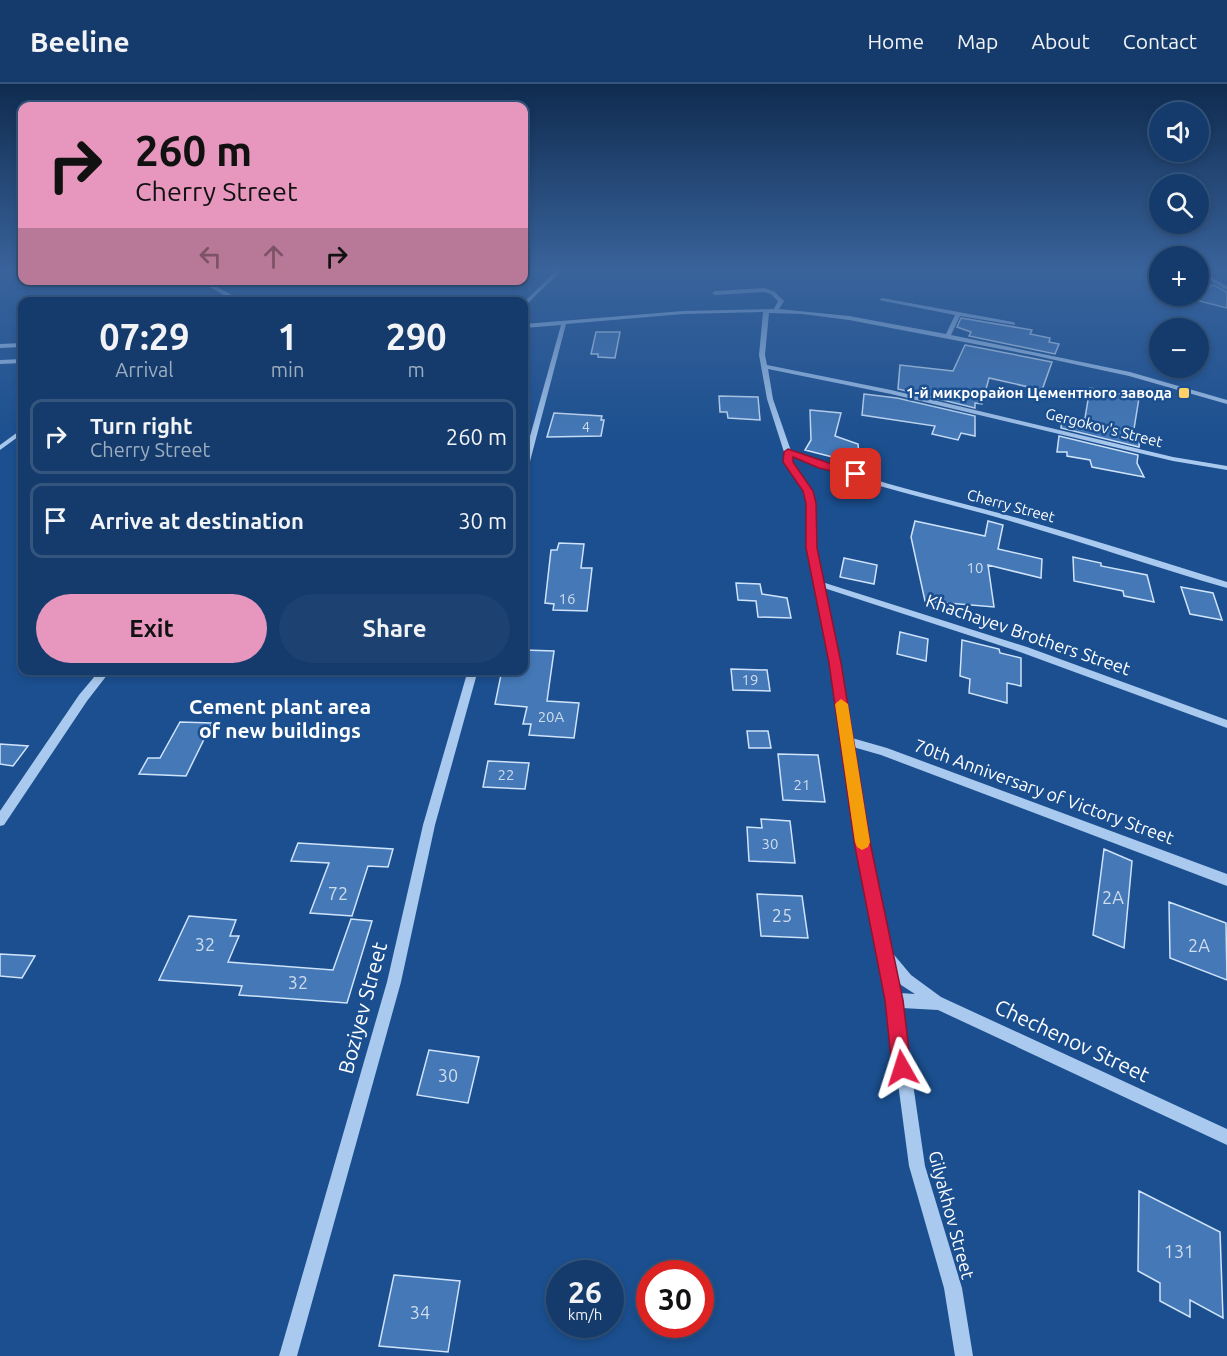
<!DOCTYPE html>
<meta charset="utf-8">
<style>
:root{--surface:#143b6b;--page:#1d4271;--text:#f1f3f6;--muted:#9dadc1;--line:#33557e;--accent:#e797bd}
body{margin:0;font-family:Ubuntu,sans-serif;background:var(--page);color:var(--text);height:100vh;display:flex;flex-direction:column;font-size:22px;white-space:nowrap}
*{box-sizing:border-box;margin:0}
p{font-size:20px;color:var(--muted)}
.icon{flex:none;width:33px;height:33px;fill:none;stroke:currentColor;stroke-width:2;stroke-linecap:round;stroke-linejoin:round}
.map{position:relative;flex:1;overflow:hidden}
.details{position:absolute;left:18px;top:213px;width:510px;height:378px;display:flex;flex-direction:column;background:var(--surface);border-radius:12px;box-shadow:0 3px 9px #0003,0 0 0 2px var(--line)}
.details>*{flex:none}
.banner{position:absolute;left:18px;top:18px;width:510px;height:183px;border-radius:12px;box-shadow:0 3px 9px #0003,0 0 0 2px var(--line);background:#e797bd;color:#111;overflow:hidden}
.controls{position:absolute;left:1149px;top:18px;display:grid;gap:12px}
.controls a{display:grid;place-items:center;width:60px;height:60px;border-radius:50%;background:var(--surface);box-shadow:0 3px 9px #0003,0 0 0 2px var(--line);font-size:30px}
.speed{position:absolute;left:546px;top:1176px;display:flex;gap:12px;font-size:30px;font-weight:700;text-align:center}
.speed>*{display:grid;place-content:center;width:78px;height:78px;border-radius:50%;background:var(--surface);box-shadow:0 3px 9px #0003,0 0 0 2px var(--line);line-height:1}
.speed small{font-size:15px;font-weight:400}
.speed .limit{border:9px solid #d22;background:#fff;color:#111}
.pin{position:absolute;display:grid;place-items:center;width:51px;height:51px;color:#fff;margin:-26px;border-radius:12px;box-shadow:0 3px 9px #0006}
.me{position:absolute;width:66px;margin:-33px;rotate:354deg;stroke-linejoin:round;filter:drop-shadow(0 0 4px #0008)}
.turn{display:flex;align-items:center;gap:21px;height:126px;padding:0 18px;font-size:27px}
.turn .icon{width:78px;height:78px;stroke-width:2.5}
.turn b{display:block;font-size:42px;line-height:51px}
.lanes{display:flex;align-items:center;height:57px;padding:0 18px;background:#0003;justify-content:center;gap:30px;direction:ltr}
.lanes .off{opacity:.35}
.eta{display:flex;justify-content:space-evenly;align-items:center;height:102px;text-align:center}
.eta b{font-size:36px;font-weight:700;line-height:42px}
.action{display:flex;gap:12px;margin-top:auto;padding:12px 18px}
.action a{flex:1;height:69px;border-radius:36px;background:var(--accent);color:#111;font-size:24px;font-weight:700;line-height:69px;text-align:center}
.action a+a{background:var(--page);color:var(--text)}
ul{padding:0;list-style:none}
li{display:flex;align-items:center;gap:18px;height:75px;margin:0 12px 9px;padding:0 6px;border:3px solid var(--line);border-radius:12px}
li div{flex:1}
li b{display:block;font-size:22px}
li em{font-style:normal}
header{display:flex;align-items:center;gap:36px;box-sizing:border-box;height:84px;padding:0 30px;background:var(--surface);border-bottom:2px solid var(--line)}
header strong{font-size:28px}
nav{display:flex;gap:33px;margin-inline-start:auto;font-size:21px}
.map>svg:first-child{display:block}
.building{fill:#4478b7;stroke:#cfe3fa;stroke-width:1.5}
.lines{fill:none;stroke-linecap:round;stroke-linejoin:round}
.minor{fill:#a9c9ee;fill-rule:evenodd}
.route{fill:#e11d48;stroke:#92132f;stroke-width:1.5}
.slow{fill:#f59e0b}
.poi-dot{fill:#ffd166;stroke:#1b4f8f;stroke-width:2}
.labels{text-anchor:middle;stroke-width:5;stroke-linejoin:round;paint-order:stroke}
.far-number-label{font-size:14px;fill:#d0dded}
.far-poi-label{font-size:15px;font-weight:bold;fill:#fff;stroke:#1b4f8f;text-anchor:end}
.far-street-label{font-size:15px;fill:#fff;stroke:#1b4f8f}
.number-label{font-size:15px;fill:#d0dded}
.street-label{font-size:18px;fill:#fff;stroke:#1b4f8f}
.near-number-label{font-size:18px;fill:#d0dded}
.quarter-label{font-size:21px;font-weight:bold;fill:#fff;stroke:#1b4f8f}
.near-street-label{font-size:21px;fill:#fff;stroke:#1b4f8f}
</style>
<header>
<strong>Beeline</strong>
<nav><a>Home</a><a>Map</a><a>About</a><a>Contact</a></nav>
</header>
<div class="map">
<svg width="1227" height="1272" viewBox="0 0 1227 1272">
<rect width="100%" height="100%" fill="#1b4f8f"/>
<!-- building -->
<path class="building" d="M1214,201L1227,208V224L1180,212H1198V206Z
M961,234L1032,246L1030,250L1050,254L1049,258L1059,260L1055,270L969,252L971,248L957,243Z
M596,248H620L615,274L598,273V270H591Z
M965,261L1052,278L1042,306L989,294L982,320L975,319V324L898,305L900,281L953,287Z
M1090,304L1139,314L1133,351L1140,352L1139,363L1061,344L1062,335L1084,340Z
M864,310L897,314L975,332V352L961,349L958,356L932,350L935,342L862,331Z
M719,312L758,313L760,336L728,334L727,328H720Z
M810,326L841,329L835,352L858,360L860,380L805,366L811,356Z
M554,329L602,332L601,336H604L601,352L547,353Z
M1059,352L1138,371L1137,379L1144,393L1092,383L1090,376L1067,372V368H1057Z
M915,437L985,452L988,437L1003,441L998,465L1042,475L1041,494L988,481L994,523L925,517L911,453Z
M559,459L584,460L581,484H592L587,527L553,526L554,520L545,519L551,466H557Z
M1073,473L1101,479V482L1147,491L1154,518L1124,512L1123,507L1074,497Z
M844,474L877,481L874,500L840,493Z
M736,499L760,500L762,510L787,514L791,534L758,533L756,517L738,516Z
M1181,503L1213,509L1222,536L1190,530Z
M900,548L928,555L926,577L897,570Z
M962,556L999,565L1000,569L1021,574V602L1007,599V619L969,609L970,595L960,592Z
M524,566L554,567L547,617L579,619L574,654L529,651L531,640H523L527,623L495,620L502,586H524Z
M731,585L767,586L770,607L733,606Z
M180,638L212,639L186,692L139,690L148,674H160Z
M747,647H768L771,664H749Z
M0,660L28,662L13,682L0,680Z
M778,670L818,671L825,718L783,716Z
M488,677L529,679L525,705L483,703Z
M761,735L790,737L795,779L749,777L747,743L762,744Z
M298,759L393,765L388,783L368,782L352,832L310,829L329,779L291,777Z
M1104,765L1132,777L1124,864L1093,851Z
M757,810L802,812L808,854L761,852Z
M1169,818L1226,839L1227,896L1170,874Z
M189,832L236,836L230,852H239L228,878L333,886L351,835L372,837L347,919L239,911L242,902L159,896Z
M0,870L35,872L22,894L0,892Z
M429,966L479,973L468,1019L417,1011Z
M1139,1107L1220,1148L1223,1234L1190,1216V1233L1160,1217V1199L1138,1187Z
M394,1191L460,1197L448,1268L379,1262Z"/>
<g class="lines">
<!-- minor -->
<path class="minor" d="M559,184H564L526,221H524V218Z
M1198,186L1227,202V206L1198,189Z
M197,196H204L236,213V218H230L231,215Z
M765,204L775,208L784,217L779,225L849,232L946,250L955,231L879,216L882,214L1013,238L1015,239V241L960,232L951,251L1130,288L1227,316V320L1129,292L1032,271L849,236L802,230L769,229L765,271L767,281L891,306L1173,373L1227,382V386L1173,377L891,310L768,285L773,315L791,367C863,396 939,413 1014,433C1085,453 1156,476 1227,498V504C1154,483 1082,458 1010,437C937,416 862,401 792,372V378L812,407L815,419V464L822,498L1027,563L1227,636V644L1020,568L824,504L840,579L852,654L887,664L1227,790V802L881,671L853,663L869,763L890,866L911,891L941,913L1227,1045V1061L938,926L902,924L925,1082L962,1204L973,1272H955L944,1204L909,1082L887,916L857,763L830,579L807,464V419L804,407L784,378V368L767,315L759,271L763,228L683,230L566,240L528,385L524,387V374L561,241L524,244V240L683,227L774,225L778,217L771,210L764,208L715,211L712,209L715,207ZM897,895L901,901L915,910L900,909Z
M22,259V263L0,264V260Z
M22,275V279L0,280V276Z
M22,345V350L0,366V361Z
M100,586H111L87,617L4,741L0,742V727L79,611Z
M468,586H478L435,741L401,898L297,1272H279L387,898L423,741Z"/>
</g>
<!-- sky -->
<linearGradient id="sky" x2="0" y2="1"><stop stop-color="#0f2b4f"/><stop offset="0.51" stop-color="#39639b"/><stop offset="1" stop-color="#39639b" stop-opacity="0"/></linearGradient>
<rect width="1227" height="363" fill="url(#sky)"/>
<!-- route -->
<path class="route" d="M788,365L861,390L856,393L819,384L793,373V378L813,407L816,419L817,464L841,579L871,763L903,916L911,984L909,990L902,993L895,990L892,984L885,916L855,763L829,579L806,464V419L803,407L783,378L784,368Z"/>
<!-- slow -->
<path class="slow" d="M841,615L848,620L870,758L868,763L862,766L857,763L855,758L835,620Z"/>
<!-- markers -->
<rect class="poi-dot" x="1178" y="303" width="12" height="12" rx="3"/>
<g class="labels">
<!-- far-number labels -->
<g class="far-number-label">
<text x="586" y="348">4</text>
</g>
<!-- far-poi labels -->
<g class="far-poi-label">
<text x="1172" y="314">1-й микрорайон Цементного завода</text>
</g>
<!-- far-street labels -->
<g class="far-street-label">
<text transform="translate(1104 344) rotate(14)" y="5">Gergokov's Street</text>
<text transform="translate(1011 422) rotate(15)" y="5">Cherry Street</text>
</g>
<!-- number labels -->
<g class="number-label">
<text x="975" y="489">10</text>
<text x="567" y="520">16</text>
<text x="750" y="601">19</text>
<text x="551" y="638">20А</text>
<text x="506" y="696">22</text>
<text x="802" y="706">21</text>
<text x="770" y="765">30</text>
</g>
<!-- street labels -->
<g class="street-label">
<text transform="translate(1028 551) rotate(19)" y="6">Khachayev Brothers Street</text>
<text transform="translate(1044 708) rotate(20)" y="6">70th Anniversary of Victory Street</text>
<text transform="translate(951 1131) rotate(75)" y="6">Gilyakhov Street</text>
</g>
<!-- near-number labels -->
<g class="near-number-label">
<text x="338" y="816">72</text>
<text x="1113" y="820">2А</text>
<text x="782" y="838">25</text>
<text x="205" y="867">32</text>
<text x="1199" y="868">2А</text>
<text x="298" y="905">32</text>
<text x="448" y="998">30</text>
<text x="1179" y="1174">131</text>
<text x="420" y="1235">34</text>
</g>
<!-- quarter labels -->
<g class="quarter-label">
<text x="280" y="630">Cement plant area<tspan x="280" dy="24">of new buildings</tspan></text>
</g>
<!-- near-street labels -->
<g class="near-street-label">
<text transform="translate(363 924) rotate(-75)" y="7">Boziyev Street</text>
<text transform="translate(1072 957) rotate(25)" y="7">Chechenov Street</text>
</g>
</g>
</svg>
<div class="controls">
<a><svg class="icon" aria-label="sound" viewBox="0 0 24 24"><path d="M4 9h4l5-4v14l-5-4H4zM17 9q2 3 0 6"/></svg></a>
<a><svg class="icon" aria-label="search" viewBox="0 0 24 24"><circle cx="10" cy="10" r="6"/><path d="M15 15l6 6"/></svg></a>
<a>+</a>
<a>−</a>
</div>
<div class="speed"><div>26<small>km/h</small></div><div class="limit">30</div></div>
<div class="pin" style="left:856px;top:390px;background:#d93025"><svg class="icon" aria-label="arrive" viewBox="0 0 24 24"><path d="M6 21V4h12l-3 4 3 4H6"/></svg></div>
<svg class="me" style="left:902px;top:984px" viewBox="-20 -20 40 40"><path d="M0-17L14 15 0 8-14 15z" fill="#e11d48" stroke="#fff" stroke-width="4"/></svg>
<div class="banner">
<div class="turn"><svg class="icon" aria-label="right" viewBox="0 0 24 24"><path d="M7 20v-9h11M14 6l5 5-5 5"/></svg><div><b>260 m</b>Cherry Street</div></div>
<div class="lanes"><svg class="icon off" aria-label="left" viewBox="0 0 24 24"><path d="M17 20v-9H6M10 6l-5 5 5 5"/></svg><svg class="icon off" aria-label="ahead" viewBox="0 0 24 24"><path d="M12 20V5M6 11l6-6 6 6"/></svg><svg class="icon" aria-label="right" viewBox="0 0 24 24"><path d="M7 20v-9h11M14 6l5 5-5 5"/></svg></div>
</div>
<section class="details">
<div class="eta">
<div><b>07:29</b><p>Arrival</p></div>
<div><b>1</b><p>min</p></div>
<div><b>290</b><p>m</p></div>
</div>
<ul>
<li><svg class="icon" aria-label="right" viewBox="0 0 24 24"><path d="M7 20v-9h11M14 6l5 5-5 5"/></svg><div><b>Turn right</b><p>Cherry Street</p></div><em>260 m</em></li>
<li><svg class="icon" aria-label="arrive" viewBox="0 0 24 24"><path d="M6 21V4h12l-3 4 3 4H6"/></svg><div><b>Arrive at destination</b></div><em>30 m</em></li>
</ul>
<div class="action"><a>Exit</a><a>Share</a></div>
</section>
</div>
